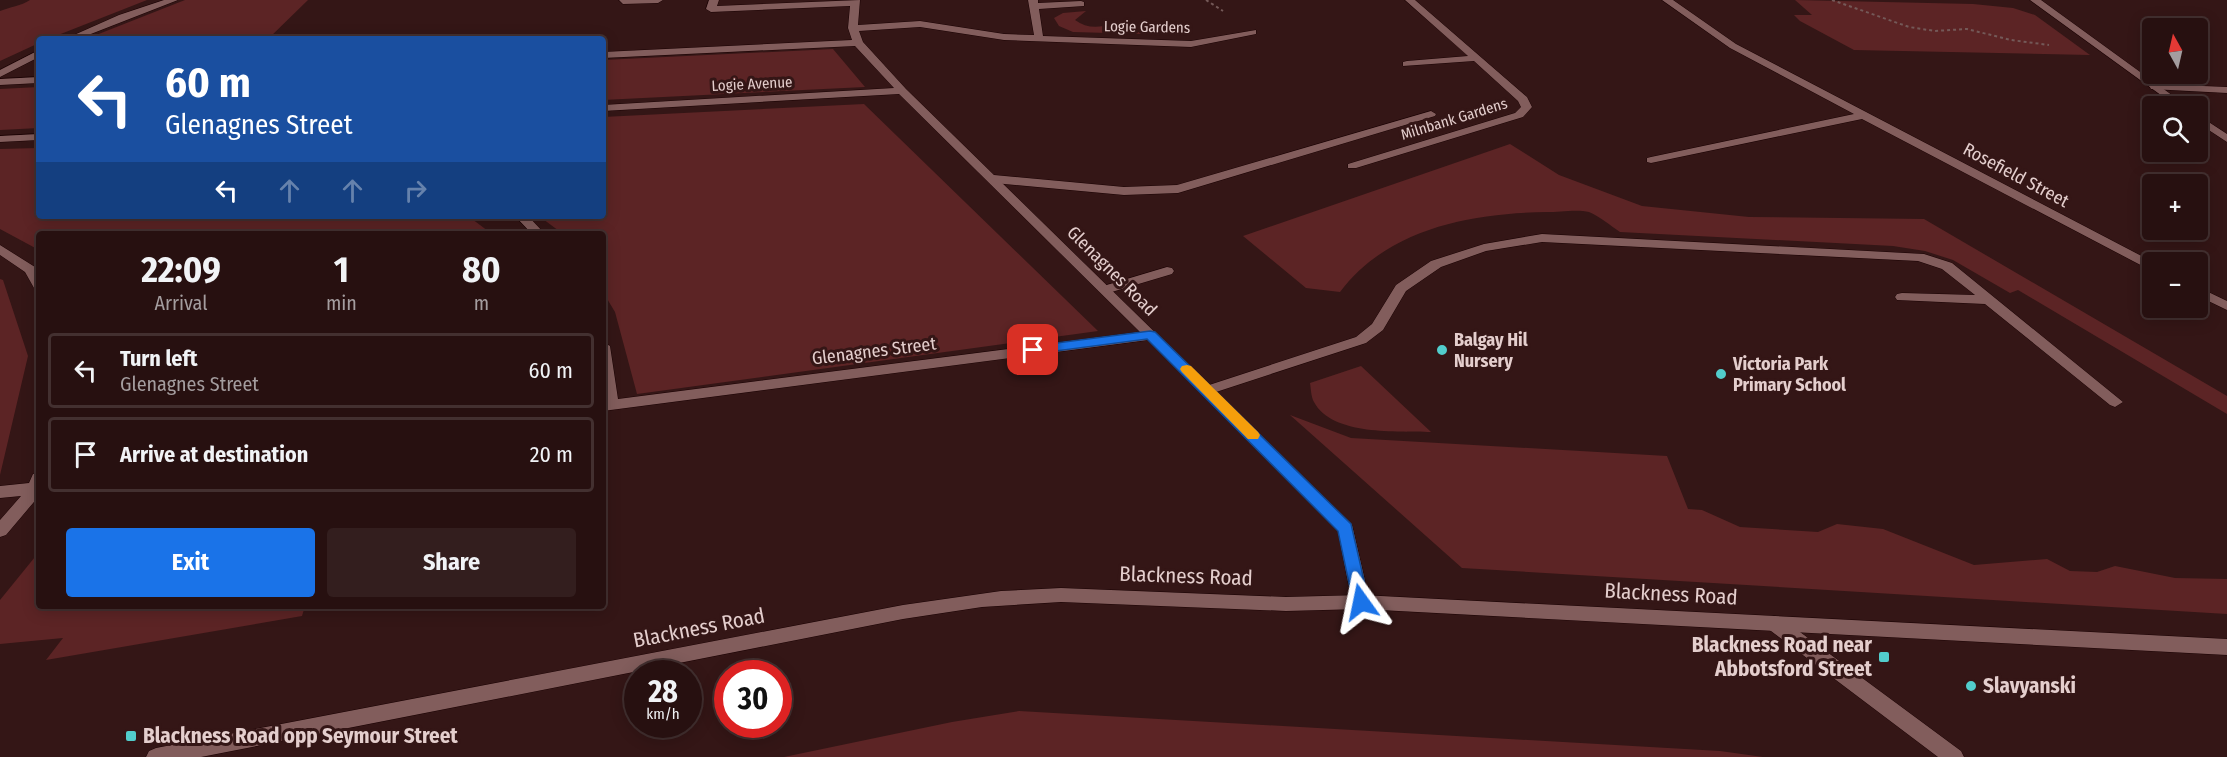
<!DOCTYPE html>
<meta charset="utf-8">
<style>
:root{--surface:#271010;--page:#331e1e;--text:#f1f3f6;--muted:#a49d9f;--line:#433030;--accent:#1a73e8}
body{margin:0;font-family:"Fira Sans Condensed",sans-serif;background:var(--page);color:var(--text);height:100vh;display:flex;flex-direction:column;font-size:22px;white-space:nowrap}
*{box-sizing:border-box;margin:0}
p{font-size:20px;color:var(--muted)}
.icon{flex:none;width:33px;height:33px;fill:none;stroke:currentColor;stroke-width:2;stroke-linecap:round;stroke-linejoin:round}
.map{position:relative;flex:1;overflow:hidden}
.drawer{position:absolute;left:36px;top:231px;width:570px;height:378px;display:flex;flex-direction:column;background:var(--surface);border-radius:6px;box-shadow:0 3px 15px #0003,0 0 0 2px var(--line)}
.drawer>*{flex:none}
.hud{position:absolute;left:36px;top:36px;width:570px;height:183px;border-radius:6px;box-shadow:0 3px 15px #0003,0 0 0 2px var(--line);background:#1a4fa0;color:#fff;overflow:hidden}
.needle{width:39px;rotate:352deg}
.fabs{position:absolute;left:2142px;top:18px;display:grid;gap:12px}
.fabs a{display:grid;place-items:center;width:66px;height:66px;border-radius:6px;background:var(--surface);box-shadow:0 3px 15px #0003,0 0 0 2px var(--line);font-size:30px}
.speed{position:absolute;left:624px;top:660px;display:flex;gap:12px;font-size:30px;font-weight:700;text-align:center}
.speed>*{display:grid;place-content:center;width:78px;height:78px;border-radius:50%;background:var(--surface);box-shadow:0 3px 15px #0003,0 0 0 2px var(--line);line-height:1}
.speed small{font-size:15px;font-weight:400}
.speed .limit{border:9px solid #d22;background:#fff;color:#111}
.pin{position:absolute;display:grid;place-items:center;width:51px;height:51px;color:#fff;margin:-26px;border-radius:12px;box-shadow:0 3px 9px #0006}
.me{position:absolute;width:66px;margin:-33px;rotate:348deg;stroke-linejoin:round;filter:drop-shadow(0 0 4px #0008)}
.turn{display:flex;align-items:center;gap:21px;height:126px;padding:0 30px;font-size:27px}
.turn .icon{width:78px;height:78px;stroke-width:2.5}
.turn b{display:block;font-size:42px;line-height:51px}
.lanes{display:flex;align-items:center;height:57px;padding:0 30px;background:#0003;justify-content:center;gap:30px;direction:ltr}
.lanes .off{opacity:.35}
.eta{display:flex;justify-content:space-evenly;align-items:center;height:102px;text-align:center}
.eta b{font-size:36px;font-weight:700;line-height:42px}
.cta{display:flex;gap:12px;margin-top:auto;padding:12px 30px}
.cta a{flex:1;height:69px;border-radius:6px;background:var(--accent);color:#fff;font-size:24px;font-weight:700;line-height:69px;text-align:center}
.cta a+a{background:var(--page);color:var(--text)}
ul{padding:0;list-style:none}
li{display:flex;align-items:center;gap:18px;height:75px;margin:0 12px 9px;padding:0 18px;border:3px solid var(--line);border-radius:6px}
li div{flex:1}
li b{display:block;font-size:22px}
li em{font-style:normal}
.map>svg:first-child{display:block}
.green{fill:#5c2425}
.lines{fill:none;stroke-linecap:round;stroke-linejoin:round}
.service-casing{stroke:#1a0203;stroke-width:1}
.minor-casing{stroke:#1a0203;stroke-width:1}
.tertiary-casing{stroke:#1a0203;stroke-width:1}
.path{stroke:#745958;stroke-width:2;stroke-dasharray:3 3;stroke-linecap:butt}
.service{fill:#825d5c;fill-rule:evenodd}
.minor{fill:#825d5c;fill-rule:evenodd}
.tertiary{fill:#825d5c;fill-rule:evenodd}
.route{fill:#1a73e8;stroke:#114b97;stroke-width:1.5}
.slow{fill:#f59e0b}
.poi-dot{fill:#52cdcc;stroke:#341616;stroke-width:2}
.labels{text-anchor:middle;stroke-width:6;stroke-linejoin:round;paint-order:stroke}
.far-street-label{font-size:15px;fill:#e4cecd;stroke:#341616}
.street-label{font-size:18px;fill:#e4cecd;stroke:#341616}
.poi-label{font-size:18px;font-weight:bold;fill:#e4cecd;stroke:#341616;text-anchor:start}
.near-street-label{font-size:21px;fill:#e4cecd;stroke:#341616}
.near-poi-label{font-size:21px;font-weight:bold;fill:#e4cecd;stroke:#341616;text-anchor:start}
</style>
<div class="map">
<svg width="2227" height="757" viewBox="0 0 2227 757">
<rect width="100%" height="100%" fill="#341616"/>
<!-- green -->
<path class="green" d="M30,0H147L48,39H39V43L0,61V11C10,7 21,6 30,0Z
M185,0H308L268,39H86Z
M1795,0L1973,4L2013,8L2035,15L2090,55L1854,50L1800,21L1794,15H1812Z
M1086,11L1075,20C1086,28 1099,29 1112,23L1144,34L1073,32L1059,26L1054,18L1063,13Z
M833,49L865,87L603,100V60Z
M39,87V128L0,130V89Z
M864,104L1098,331L637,394L615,312L603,292V234H563L539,216H603V117Z
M1510,144L1559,175L1642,206L1749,217L1924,219L2227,396V414L2018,290L2010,293L1953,260L1925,251L1893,246L1620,232C1611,226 1599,216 1589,212C1578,209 1559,212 1547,212C1472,213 1388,228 1340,292L1306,288L1243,236Z
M39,148V216H468L492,234H39V250L0,229V149Z
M0,279L3,280L28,356L0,475Z
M1361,366L1431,432C1398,431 1332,436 1314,402C1311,397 1311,389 1310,383Z
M1290,415L1351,438L1667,456L1688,509L1702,510L1740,527L1818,532L1837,524L1883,529L1974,565L2047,559L2070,571L2097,572L2115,566L2175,578L2227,579V614L1462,568Z
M39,552V606H305L302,616L46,660L63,638L0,644V600Z
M1019,711L1720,751L1763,757H784L952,722Z"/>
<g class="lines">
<defs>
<path id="service" d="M2155,84L2227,87V93L2151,89L2150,87Z
M1431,111L1436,114L1435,116L1178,193L1124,195L994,183L988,179L994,175L1124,187L1177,185Z
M1542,234L1924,254L1952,263L2123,402L2115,407L2110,405L1985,304L1897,300L1895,297L1897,294L1902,293L1975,295L1942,269L1918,261L1542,242L1486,251L1441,267L1406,291L1383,330L1366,343L1213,393H1203L1200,390L1203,387L1356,337L1372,324L1396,285L1431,261L1484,244Z
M1167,267L1172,268L1174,271L1172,274L1105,294L1098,290L1100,287Z"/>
<path id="minor" d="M164,0H178L78,39H65L119,15Z
M619,0H663L658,3L623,4Z
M709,0H719L717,6L860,0L858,25L920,21L1004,34L1034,35L1028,0H1038V3L1081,1L1084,2V6L1039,9L1043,36L1191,41L1256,30V34L1191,47L1004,40L920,27L859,31L863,42L906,89L1352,525L1370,602L1368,607L1361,609L1354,607L1352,602L1338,531L1148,340L603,411V342L610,346L618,399L1140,332L899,94L603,111V105L894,88L855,46L603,58V52L852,40L848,28L850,6L711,12L706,9Z
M1405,0H1415L1527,97L1532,107L1523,117L1356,168H1348V164L1515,113L1521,107L1518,101L1474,61L1403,66V62L1407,61L1468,56Z
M1662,0H1673L1736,44L2153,262L2152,271L1862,119L1651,163L1647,162V158L1651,157L1854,114L1730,48Z
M2030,0H2041L2187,106H2176Z
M39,50V57L0,77V70Z
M39,77V83L0,85V79Z
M2198,115L2227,134V142L2198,123Z
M39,134V140L0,142V136Z
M515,216H528L545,234H532Z
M0,245L35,267L39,274V289L34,288L25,272L0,255Z
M2198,287L2227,301V310L2198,296Z
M39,472V496L6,535L0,537V520L21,496L0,498V486L29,483L33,474Z
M1774,616L1781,618L1961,751L1964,757H1938L1767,628L1765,623L1767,618Z"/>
<path id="tertiary" d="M1061,588L1286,597L1361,595L2227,639V655L1361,609L1286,611L1061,602L982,607L903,619L201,757H146L149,751L156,748L903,605L1001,591Z"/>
</defs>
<!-- service casing -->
<use href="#service" class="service-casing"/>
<!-- minor casing -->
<use href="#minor" class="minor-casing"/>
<!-- tertiary casing -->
<use href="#tertiary" class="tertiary-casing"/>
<!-- path -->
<path class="path" d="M1206,0L1223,11
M1832,0L1909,27L1935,31L1967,29L2011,40L2049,45"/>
<!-- service -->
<use href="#service" class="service"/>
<!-- minor -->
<use href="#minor" class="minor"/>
<!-- tertiary -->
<use href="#tertiary" class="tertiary"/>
</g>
<!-- route -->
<path class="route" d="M1150,331L1155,332L1351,524L1369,602L1367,606L1361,608L1355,606L1353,602L1338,531L1147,339L1033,354L1027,350L1033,346Z"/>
<!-- slow -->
<path class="slow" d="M1187,365L1191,366L1258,432L1260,435L1258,439H1248L1182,372L1180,369L1182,366Z"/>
<!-- markers -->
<g class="poi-dot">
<circle cx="1442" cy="350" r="6"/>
<circle cx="1721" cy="374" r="6"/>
<rect x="1878" y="651" width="12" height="12" rx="3"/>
<circle cx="1971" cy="686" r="6"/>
<rect x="125" y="730" width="12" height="12" rx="3"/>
</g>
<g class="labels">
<!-- far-street labels -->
<g class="far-street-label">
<text transform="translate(1147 27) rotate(1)" y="5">Logie Gardens</text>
<text transform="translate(752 84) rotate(-3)" y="5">Logie Avenue</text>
<text transform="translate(1454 119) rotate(-17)" y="5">Milnbank Gardens</text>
</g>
<!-- street labels -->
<g class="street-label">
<text transform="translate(2016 175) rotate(28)" y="6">Rosefield Street</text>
<text transform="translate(1112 271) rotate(45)" y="6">Glenagnes Road</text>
<text transform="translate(874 351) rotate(-7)" y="6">Glenagnes Street</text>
</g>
<!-- poi labels -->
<g class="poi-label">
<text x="1454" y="346">Balgay Hil<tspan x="1454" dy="21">Nursery</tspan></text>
<text x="1733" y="370">Victoria Park<tspan x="1733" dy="21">Primary School</tspan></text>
</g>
<!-- near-street labels -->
<g class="near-street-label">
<text transform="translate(1186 576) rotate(2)" y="7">Blackness Road</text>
<text transform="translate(1671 594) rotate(3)" y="7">Blackness Road</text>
<text transform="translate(699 628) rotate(-11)" y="7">Blackness Road</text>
</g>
<!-- near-poi labels -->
<g class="near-poi-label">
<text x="1872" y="652" text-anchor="end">Blackness Road near<tspan x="1872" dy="24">Abbotsford Street</tspan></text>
<text x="1983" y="693">Slavyanski</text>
<text x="143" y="743">Blackness Road opp Seymour Street</text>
</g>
</g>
</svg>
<div class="fabs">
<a><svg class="needle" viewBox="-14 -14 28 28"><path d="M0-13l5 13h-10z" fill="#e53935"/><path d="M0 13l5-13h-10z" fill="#a49d9f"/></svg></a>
<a><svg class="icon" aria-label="search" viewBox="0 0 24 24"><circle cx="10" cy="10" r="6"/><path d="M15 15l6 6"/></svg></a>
<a>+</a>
<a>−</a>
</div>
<div class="speed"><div>28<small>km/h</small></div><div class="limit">30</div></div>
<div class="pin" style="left:1033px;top:350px;background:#d93025"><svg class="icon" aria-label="arrive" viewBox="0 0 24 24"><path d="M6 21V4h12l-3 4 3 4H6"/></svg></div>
<svg class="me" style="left:1361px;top:602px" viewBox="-20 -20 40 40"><path d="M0-17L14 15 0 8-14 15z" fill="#1a73e8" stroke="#fff" stroke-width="4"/></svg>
<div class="hud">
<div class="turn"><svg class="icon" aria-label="left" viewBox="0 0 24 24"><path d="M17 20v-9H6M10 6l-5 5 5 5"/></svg><div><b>60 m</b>Glenagnes Street</div></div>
<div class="lanes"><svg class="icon" aria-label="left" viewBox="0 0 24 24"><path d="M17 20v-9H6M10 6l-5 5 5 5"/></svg><svg class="icon off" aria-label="ahead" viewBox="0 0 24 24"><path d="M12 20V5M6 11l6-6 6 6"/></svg><svg class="icon off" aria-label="ahead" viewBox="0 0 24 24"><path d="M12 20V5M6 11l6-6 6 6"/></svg><svg class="icon off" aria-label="right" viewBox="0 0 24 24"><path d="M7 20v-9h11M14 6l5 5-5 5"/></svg></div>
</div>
<section class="drawer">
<div class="eta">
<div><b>22:09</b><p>Arrival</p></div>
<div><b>1</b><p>min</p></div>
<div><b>80</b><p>m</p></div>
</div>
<ul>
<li><svg class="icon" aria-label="left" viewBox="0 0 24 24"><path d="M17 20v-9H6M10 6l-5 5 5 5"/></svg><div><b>Turn left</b><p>Glenagnes Street</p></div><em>60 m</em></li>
<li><svg class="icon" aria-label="arrive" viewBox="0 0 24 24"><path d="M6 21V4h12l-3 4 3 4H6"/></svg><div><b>Arrive at destination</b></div><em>20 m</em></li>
</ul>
<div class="cta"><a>Exit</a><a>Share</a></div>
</section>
</div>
